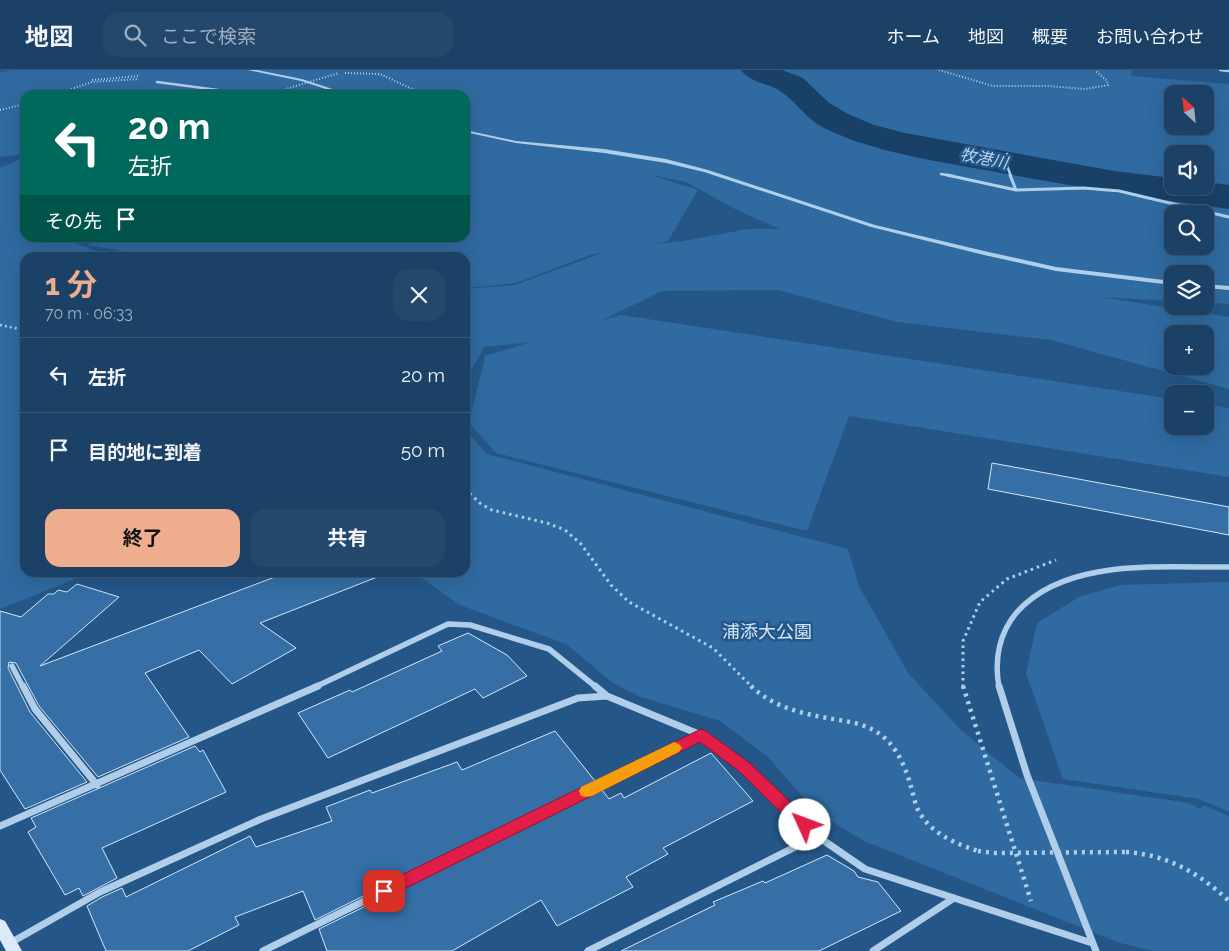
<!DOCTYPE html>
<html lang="ja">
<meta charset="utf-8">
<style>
:root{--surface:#1b4166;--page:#24486c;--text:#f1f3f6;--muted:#a0afbf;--line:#395a7a;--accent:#eead8d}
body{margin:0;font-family:Raleway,"Noto Sans JP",sans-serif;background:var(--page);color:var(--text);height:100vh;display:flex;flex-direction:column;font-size:19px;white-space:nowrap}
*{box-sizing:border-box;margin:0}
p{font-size:16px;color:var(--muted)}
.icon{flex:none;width:28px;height:28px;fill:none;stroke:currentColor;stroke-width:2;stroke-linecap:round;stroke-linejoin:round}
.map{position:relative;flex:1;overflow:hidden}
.side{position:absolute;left:20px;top:182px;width:450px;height:325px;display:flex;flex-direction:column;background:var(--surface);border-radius:15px;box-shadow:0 5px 20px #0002,0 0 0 1px var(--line)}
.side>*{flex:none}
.banner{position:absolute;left:20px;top:20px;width:450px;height:152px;border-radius:15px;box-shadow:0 5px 20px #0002,0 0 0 1px var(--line);background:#00695c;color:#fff;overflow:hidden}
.needle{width:32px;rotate:333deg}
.tools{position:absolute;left:1164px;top:15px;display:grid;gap:10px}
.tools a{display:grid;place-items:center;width:50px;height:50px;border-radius:10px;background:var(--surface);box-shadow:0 5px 20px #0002,0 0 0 1px var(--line);font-size:25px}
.pin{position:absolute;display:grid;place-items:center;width:42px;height:42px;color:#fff;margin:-21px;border-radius:10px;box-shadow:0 2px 8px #0006}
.me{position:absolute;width:55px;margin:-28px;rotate:313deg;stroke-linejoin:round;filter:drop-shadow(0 0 4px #0008)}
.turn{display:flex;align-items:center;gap:18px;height:105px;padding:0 25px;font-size:22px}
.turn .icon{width:65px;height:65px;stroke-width:2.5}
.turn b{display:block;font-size:35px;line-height:42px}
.then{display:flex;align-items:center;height:48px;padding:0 25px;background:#0003;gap:10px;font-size:19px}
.round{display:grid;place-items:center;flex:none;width:52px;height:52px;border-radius:15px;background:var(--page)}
.head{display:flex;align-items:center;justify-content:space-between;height:85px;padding:0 25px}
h1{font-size:30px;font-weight:700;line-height:38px;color:var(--accent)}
.button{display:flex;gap:10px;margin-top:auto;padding:10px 25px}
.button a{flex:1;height:58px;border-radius:15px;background:var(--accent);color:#111;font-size:20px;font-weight:700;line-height:58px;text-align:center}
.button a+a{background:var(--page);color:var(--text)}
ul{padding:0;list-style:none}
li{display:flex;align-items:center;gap:15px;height:75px;padding:0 25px;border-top:1px solid var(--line)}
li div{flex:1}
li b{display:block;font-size:19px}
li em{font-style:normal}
header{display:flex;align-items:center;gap:30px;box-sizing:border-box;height:70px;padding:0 25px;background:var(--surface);border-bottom:1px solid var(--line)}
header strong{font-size:24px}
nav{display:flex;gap:28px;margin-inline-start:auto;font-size:18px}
.search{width:350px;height:45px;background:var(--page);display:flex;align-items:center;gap:12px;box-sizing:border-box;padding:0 18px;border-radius:15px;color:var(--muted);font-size:19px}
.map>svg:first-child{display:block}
.green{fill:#2f6aa0;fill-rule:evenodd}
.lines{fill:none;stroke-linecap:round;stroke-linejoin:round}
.river{fill:#194168;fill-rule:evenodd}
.building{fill:#356fa5;stroke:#d4e7f7}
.path-far3{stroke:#b0cee9;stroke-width:2;stroke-dasharray:1 2;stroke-linecap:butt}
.path-far2{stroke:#b0cee9;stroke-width:2.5;stroke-dasharray:2 3;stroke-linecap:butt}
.path-far1{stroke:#b0cee9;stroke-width:3;stroke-dasharray:2.5 4;stroke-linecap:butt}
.path{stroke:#b0cee9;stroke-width:4.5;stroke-dasharray:3 5;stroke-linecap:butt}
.pedestrian-far1{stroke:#b0cee9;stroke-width:2.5}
.pedestrian{stroke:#b0cee9;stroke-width:3}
.minor-far2{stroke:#b0cee9;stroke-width:2.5}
.minor-far1{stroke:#b0cee9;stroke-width:5.5}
.minor{stroke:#b0cee9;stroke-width:7}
.tertiary{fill:#b0cee9;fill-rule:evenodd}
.secondary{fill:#dbe9f8;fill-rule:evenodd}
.path-bridge-far1{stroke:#b0cee9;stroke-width:2;stroke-dasharray:1 2;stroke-linecap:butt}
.path-bridge{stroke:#b0cee9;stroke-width:4.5;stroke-dasharray:3 5;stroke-linecap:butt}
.route{fill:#e11d48;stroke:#92132f}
.slow{fill:#f59e0b}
.labels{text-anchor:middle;stroke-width:5;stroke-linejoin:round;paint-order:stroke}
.far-water-label{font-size:16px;font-style:italic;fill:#bcd8f1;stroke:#245788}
.park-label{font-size:18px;fill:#d4e7f7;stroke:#245788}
</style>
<header>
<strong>地図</strong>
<div class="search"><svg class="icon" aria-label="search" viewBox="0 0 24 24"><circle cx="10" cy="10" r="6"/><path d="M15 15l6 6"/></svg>ここで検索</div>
<nav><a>ホーム</a><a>地図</a><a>概要</a><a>お問い合わせ</a></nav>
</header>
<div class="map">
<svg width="1229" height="881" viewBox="0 0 1229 881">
<rect width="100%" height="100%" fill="#245788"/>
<!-- green -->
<path class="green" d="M15,0H1132L1131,6L1229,14V234L1205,232V204H1172V231L1101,227L1229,247V319L1051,270L897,252L778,220L662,221L600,251L621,245L1172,329V356H1205V334L1229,338V407L849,346L807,461L496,383L469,353L485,286L531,272L484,277L467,308L465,320V219L515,215L605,182L590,185L516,213L465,218V188H164L88,175L100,168H465V25H181L139,20L137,21L171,25H123L127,23L114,25H25V84L0,87V2ZM1172,24H1205V56H1172ZM1172,84H1205V116H1172ZM651,105L686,112L735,139L780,159H748L683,171L655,174L668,171L698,120ZM1172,144H1205V176H1172ZM1172,264H1205V296H1172Z
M25,87V105H22L25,106V168H85L76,173L111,187L25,188V502L90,503L0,539V102H3H0V98Z
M465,360L487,384L848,479L859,516L908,603L961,660L1019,708L1189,733L1201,739L1203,735L1229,746V881H1154L1120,873L864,771L815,741L767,686L720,651L641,627L613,613L566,574L460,535L414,503L465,502Z
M1229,512V742L1199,729L1063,709L1026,603L1037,553L1079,527L1120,515Z"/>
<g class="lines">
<!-- river -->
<path class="river" d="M741,0H782L803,8L828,32L846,43L874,55L905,63L1114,101L1172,108V116H1205V112L1229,115V139C1147,128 1066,115 985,100C931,90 873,82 824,58C806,49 796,31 780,21C768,13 750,13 741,0Z"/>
</g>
<!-- building -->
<path class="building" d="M992,393L1229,437V465L988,419Z
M288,502H385V504L260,553L296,578L232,614L199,580L145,603L189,667L98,707L39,636L16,593L9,592L8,598L30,642L87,712L25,739L0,700V541L21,547L48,524H54L58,520L67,522L77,514L119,527L40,596Z
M468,563L507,585L527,606L483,628L475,619L328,688L298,643L350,620L352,622L442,581L438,576Z
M555,661L595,711L315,850L303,821L235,847L239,855L188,881H106L87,836L102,827L122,818L126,827L250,766L256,777L332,751L326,737L370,720L372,723L457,692L462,700Z
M195,676L200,682L203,680L226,722L102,778L117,808L83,826L79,818L65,825L28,762L36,757L31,748Z
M711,683L753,731L663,778L668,784L626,807L633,817L557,856L541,830L452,881H327L319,859L602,720L609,729L621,723L624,728Z
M827,785L854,801L858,807L878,812L901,841L819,881H621L715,835L713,832L763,811L765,813Z"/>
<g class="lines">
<!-- path-far3 -->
<path class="path-far3" d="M939,0L993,16H1048L1085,19L1108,15L1107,11L1095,0
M345,3L380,4L412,19L436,25
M92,10L139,6
M368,22L377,25
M54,25L92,12L139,9
M0,40L25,34"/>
<!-- path-far2 -->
<path class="path-far2" d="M0,255L25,260"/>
<!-- path-far1 -->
<path class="path-far1" d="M465,419L481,434L492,440L547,453L565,460L581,474L611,515L629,532L713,578L752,617
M963,617V571L980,532L1007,509L1056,490"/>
<!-- path -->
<path class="path" d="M751,616C772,636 799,643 827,648C845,651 866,653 881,665C897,677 906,698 911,717C914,726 915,737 921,745C934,765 957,774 978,781
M963,616L1031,831
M1126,782C1168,785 1199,803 1229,831"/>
<!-- pedestrian-far1 -->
<path class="pedestrian-far1" d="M1007,84L1005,91L1011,106
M941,104L953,106"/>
<!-- pedestrian -->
<path class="pedestrian" d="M947,105L1016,120L1084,118L1119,121L1229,147
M1010,105L1016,120"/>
<!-- minor-far2 -->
<path class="minor-far2" d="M1220,0L1229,1
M157,12L256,25"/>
<!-- minor-far1 -->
<path class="minor-far1" d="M12,596L23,617
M315,617L448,554L470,555L549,579L596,617
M999,617C994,590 999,563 1017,542C1066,487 1163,498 1229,497"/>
<!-- minor -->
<path class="minor" d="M23,616L35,639L97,715
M595,616L607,626
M999,616L1027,705L1096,881
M0,756L318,616
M12,872L100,822L261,749L578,628L607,626L701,665L745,698L817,766L865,799L1092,873
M263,881L701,665
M588,881L817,766
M873,881L954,828"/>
<!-- tertiary -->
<path class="tertiary" d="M248,0H257L302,9L351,25H344L301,11Z
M465,60L516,71L604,79L666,89L708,100L875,155L984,181L1056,197L1172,211V215L1056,201L984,185L871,157L704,102L666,93L604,83L516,73L465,62Z
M1205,214L1229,216V220L1205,218Z"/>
<!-- secondary -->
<path class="secondary" d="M0,849L5,851L22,881H6L0,870Z"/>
<!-- path-bridge-far1 -->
<path class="path-bridge-far1" d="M276,22L339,3"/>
<!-- path-bridge -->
<path class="path-bridge" d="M978,781L994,783L1126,782"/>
</g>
<!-- route -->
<path class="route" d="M701,659L706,661L751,694L810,751L813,755L810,760L805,762L799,760L740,702L700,672L390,826L384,828L379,826L376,821L379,816Z"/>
<!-- slow -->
<path class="slow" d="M674,672L679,674L682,678L679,682L592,726L586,727L581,726L579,721L581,717Z"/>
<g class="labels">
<!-- far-water labels -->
<g class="far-water-label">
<text transform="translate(984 88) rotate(11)" y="6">牧港川</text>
</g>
<!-- park labels -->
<g class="park-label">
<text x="767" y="568">浦添大公園</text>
</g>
</g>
</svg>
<div class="tools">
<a><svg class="needle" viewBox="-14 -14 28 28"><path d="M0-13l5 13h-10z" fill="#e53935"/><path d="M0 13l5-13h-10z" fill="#a0afbf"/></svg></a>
<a><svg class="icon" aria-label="sound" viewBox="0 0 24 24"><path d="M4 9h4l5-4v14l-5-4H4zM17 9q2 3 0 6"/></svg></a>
<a><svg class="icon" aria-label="search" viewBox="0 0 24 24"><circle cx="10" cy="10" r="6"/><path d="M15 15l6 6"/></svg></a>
<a><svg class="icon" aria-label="layers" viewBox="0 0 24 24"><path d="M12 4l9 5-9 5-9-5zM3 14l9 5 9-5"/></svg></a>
<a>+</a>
<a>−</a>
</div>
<div class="pin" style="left:384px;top:821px;background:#d93025"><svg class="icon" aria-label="arrive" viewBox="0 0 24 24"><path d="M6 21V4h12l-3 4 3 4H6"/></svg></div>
<svg class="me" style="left:805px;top:755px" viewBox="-20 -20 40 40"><circle r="19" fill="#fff"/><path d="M0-13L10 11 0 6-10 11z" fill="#e11d48"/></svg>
<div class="banner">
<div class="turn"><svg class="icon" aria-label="left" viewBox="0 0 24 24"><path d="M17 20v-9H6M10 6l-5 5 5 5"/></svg><div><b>20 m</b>左折</div></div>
<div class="then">その先<svg class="icon" aria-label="arrive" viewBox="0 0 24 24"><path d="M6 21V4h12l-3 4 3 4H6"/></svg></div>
</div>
<section class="side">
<div class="head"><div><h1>1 分</h1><p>70 m · 06:33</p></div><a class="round"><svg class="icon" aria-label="close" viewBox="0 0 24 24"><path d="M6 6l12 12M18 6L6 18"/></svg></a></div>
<ul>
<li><svg class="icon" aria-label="left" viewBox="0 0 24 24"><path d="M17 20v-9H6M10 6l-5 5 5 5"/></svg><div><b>左折</b></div><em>20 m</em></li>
<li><svg class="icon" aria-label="arrive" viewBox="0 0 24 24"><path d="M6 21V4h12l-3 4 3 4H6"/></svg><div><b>目的地に到着</b></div><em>50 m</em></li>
</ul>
<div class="button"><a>終了</a><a>共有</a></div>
</section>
</div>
